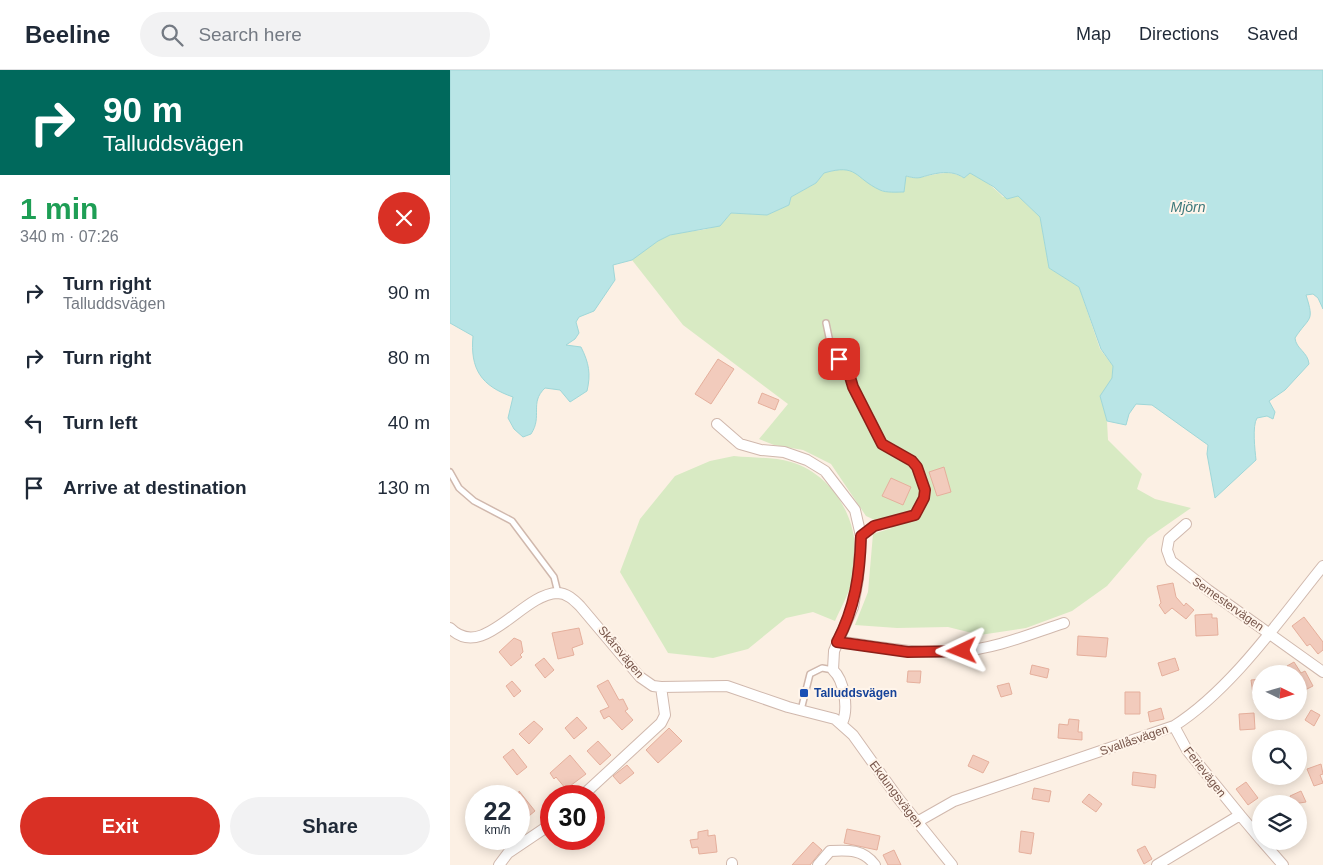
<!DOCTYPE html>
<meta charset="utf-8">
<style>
:root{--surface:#fff;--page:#f2f2f3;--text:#1f2937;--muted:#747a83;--line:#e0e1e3;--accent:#d93025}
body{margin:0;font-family:Helvetica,sans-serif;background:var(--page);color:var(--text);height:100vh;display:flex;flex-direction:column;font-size:19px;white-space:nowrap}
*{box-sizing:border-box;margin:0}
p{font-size:16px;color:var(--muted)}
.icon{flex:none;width:28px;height:28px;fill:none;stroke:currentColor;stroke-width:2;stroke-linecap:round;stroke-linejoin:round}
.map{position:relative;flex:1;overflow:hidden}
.sheet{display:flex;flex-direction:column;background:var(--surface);width:450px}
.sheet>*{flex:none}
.hud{background:#00695c;color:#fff;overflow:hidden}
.needle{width:32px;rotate:95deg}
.controls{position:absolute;left:802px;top:595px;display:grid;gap:10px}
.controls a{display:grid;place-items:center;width:55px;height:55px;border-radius:50%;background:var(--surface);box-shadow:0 2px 12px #0003;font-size:25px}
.speed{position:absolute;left:15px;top:715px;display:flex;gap:10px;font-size:25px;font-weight:700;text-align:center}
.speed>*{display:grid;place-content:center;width:65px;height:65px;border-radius:50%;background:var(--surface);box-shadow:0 2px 12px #0003;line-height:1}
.speed small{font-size:12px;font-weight:400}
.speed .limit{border:8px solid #d22;background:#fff;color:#111}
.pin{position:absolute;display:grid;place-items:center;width:42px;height:42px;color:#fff;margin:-21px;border-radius:10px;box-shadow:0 2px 8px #0006}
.me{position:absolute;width:55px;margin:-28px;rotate:268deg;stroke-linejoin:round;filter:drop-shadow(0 0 4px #0008)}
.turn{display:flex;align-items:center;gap:18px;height:105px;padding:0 20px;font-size:22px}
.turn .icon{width:65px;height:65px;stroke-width:2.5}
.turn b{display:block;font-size:35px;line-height:42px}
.round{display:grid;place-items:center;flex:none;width:52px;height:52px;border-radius:26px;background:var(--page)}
.summary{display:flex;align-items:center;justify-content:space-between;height:85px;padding:0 20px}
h1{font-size:30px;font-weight:700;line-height:38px;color:#1e9e55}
.button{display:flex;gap:10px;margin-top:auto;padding:10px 20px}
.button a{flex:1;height:58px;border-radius:30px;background:var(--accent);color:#fff;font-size:20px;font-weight:700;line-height:58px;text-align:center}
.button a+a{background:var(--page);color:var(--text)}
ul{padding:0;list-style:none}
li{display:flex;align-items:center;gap:15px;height:65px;padding:0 20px}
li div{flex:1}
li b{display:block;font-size:19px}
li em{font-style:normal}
header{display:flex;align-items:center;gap:30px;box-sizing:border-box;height:70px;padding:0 25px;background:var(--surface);border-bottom:1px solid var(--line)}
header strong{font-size:24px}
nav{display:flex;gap:28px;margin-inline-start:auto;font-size:18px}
.search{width:350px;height:45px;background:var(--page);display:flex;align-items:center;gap:12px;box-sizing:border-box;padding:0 18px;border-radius:28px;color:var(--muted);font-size:19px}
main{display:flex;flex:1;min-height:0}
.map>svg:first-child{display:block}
.green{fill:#d8eac3}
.water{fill:#b9e5e6;stroke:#9fd7d8}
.building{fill:#f2cbbc;stroke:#e5af9c}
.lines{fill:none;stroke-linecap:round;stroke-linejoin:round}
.service-casing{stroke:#d0b8ad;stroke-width:8}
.minor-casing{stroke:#d0b8ad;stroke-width:12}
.service{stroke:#fff;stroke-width:5}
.minor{stroke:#fff;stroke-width:10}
.route-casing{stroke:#8d1f18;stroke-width:12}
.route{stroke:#d93025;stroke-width:9}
.transit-dot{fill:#1a4fb4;stroke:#fff5eb;stroke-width:2}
.labels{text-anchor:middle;stroke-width:4;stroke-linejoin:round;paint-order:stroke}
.street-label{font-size:12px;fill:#765449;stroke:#fff5eb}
.transit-label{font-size:12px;font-weight:bold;fill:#164399;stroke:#fff5eb;text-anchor:start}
.water-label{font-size:14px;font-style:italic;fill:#3c787b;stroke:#fff5eb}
</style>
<header>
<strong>Beeline</strong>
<div class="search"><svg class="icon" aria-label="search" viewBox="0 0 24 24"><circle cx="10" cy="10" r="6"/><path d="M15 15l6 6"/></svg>Search here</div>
<nav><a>Map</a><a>Directions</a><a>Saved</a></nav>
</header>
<main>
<section class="sheet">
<div class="hud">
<div class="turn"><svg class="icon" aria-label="right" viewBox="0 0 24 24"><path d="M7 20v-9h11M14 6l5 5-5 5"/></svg><div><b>90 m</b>Talluddsvägen</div></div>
</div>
<div class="summary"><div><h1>1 min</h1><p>340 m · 07:26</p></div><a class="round" style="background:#d93025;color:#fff"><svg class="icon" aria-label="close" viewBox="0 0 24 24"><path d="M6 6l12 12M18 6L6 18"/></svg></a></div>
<ul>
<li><svg class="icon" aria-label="right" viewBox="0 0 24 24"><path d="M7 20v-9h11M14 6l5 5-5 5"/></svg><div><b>Turn right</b><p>Talluddsvägen</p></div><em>90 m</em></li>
<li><svg class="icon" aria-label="right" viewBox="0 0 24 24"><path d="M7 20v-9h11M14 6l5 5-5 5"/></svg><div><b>Turn right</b></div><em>80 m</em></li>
<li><svg class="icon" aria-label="left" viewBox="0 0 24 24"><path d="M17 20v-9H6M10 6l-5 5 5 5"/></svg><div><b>Turn left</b></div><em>40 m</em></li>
<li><svg class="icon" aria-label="arrive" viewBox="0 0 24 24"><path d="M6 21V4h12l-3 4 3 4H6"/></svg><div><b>Arrive at destination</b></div><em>130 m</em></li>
</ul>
<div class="button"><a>Exit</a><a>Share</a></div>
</section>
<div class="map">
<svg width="873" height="795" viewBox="0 0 873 795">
<rect width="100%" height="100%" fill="#fcf0e4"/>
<!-- green -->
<path class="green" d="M395,98L408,104L432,121L454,122L455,106C460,107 467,109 472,107C486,104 500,99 514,108L520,103C533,109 543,116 553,127L568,126L590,147L599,198L629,217L650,279L663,296L662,308L650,326L657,351L658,370L692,404L687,419L705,429L741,438L698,468L657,516L622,541L576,558L530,565L498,557L447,558L405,555L418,522L423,464L442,458L416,446L381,394L353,380L324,375L309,369L338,334L233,255L182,190C194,180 207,170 221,165C244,158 265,165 281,143L317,145L339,135L341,127L366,113L374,103Z
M284,386C302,388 324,387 341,392C387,406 412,456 404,501C402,519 392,535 385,551L363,542L336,548L298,579L263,588L218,583L170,502L190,449L225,406L260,391Z"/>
<!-- water -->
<path class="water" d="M0,0H873V239L868,228L863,224L856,225C865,253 859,246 845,268C846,279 858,282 859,294L835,320L819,331L825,342L823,349L817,346L807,348C802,356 805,380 806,390L765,428L757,384L758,375L702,335L686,334L679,344L676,355L657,351L650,326L662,308L663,296L651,279L629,217L599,198L590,147L568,126L557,129L544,117L520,103L514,108C501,99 486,103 472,107C467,109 460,107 456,106L454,122C447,122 436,123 430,120C404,108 408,93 374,103L366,113L341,127L339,135L317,145L281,143L270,156L220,165L208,171L182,190L163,195L165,210L144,241L129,247L126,252L129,263L125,269L116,275L131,277C139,293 141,304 137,321L120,332L110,320L95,318C79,333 93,346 81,364L73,367L64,359L58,348L63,327C31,316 20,299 23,266L0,253Z"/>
<!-- building -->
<path class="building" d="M268,289L284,299L261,334L245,324Z
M312,323L329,330L325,340L308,333Z
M494,397L501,422L487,426L479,402Z
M441,408L461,417L453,435L432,426Z
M723,513L726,527L734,536L736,533L744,540L736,549L722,538L715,544L709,535L711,533L707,516Z
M762,544V548H767L768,565L746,566L745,545Z
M854,547L873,572V580L868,584L860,574L857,576L842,556Z
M129,558L133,574L122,578L124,585L108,589L102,563Z
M628,566L658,568L656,587L627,585Z
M64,568L71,571L73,582L70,585L72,587L61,596L49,582Z
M94,588L104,600L95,608L85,595Z
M725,588L729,600L712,606L708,593Z
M844,592L851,603L855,601L863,616L855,620L852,615L849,618V604H842L837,596Z
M582,595L599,599L597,608L580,604Z
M458,601H471L470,613L457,612Z
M811,609V630L804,631L801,610Z
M158,610L169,630L173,629L178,639L175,641L183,650L172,660L159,646L154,649L150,641L159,637L147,616Z
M62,611L71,621L64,627L56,616Z
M559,613L562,624L551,627L547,616Z
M675,622H690V644H675Z
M711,638L714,649L700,652L698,642Z
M861,640L870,645L864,656L855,650Z
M804,643L805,659L790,660L789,644Z
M127,647L137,658L124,669L115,658Z
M619,649L629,650L628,662H632V670L608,668L609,654L618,655Z
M84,651L93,659L79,674L69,664Z
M219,658L232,671L208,693L196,680Z
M148,671L161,685L150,695L137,681Z
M63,679L77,697L67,705L53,687Z
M120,685L136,704L116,719L106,707L104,709L100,703Z
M523,685L539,692L533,703L518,696Z
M871,694L873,704L870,705L873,713L864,716L857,699Z
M177,695L184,703L170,714L163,706Z
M683,702L706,705L705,718L682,715Z
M796,712L808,728L798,735L786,719Z
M584,718L601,721L599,732L582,729Z
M69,721L85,741L69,754Z
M851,721L856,732L843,734L840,726Z
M639,724L652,734L646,742L632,732Z
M397,759L430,766L427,780L394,773Z
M258,760V766L265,765L267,782L249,784L248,777L242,778L240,770L248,769V762Z
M571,761L584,763L581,784L569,782Z
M363,772L372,780L360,795H342Z
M695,776L702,789L694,794L687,780Z
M444,780L451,795H438L433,785Z"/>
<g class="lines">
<defs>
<path id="service" d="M376,253L381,277L398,300L403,317L413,333L426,365L432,374L463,391L467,397L475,420L474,428L465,445L424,456L411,466
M0,402L9,418L24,431L62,451L104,507L108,523
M351,640L360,604L372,598L383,600"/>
<path id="minor" d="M267,354L290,374L311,380L334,382L357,390L375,401L405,440L411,466L408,509L403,537L384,581L383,600C394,610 399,639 392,653
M736,454L719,469L717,480L721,491L758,520L873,602
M0,558C33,592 72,524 107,523C117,523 124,530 130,536L190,607L203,616L211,617L277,616L338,637L385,649L403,665L448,728L502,795
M387,571C428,577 468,585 510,581C545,579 580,564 614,553
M132,726L211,653L215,645L211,617
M790,745L811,770
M467,752L504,731L724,656C781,620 831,548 873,496
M812,771L833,795
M49,795L58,783L101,754
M282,795V793
M368,795L380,781C398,780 413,779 425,795
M707,795L790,745L737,680L724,656"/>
</defs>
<!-- service casing -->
<use href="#service" class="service-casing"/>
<!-- minor casing -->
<use href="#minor" class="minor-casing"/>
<!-- service -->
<use href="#service" class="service"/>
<!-- minor -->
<use href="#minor" class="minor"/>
</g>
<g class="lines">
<defs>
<path id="route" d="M389,289L398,300L403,317L432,374L462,391L467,397L475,420L474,428L465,445L424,456L411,466C410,504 405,538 387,572L458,582L512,581"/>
</defs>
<!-- route casing -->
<use href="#route" class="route-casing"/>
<!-- route -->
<use href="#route" class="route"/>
</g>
<!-- markers -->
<rect class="transit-dot" x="349" y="618" width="10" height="10" rx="2.5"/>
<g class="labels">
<!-- street labels -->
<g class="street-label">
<text transform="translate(778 534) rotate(35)" y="4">Semestervägen</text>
<text transform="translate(171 582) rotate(50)" y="4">Skårsvägen</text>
<text transform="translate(684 670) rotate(-19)" y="4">Svallåsvägen</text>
<text transform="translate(755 702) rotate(52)" y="4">Ferievägen</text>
<text transform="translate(446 724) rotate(53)" y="4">Ekdungsvägen</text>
</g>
<!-- transit labels -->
<g class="transit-label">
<text x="364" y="627">Talluddsvägen</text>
</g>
<!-- water labels -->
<g class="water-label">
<text x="738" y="142">Mjörn</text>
</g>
</g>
</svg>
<div class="controls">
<a><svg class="needle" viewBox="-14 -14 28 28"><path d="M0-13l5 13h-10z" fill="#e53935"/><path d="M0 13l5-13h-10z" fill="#747a83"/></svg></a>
<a><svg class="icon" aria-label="search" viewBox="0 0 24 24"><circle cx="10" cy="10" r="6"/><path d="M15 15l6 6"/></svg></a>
<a><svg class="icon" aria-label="layers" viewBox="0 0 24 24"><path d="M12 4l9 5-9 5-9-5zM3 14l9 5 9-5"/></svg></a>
</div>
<div class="speed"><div>22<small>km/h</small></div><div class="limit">30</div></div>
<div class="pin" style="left:389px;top:289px;background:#d93025"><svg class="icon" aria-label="arrive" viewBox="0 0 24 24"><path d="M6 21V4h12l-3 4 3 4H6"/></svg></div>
<svg class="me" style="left:512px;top:581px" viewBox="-20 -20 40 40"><path d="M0-17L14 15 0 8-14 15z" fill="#d93025" stroke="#fff" stroke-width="4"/></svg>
</div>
</main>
